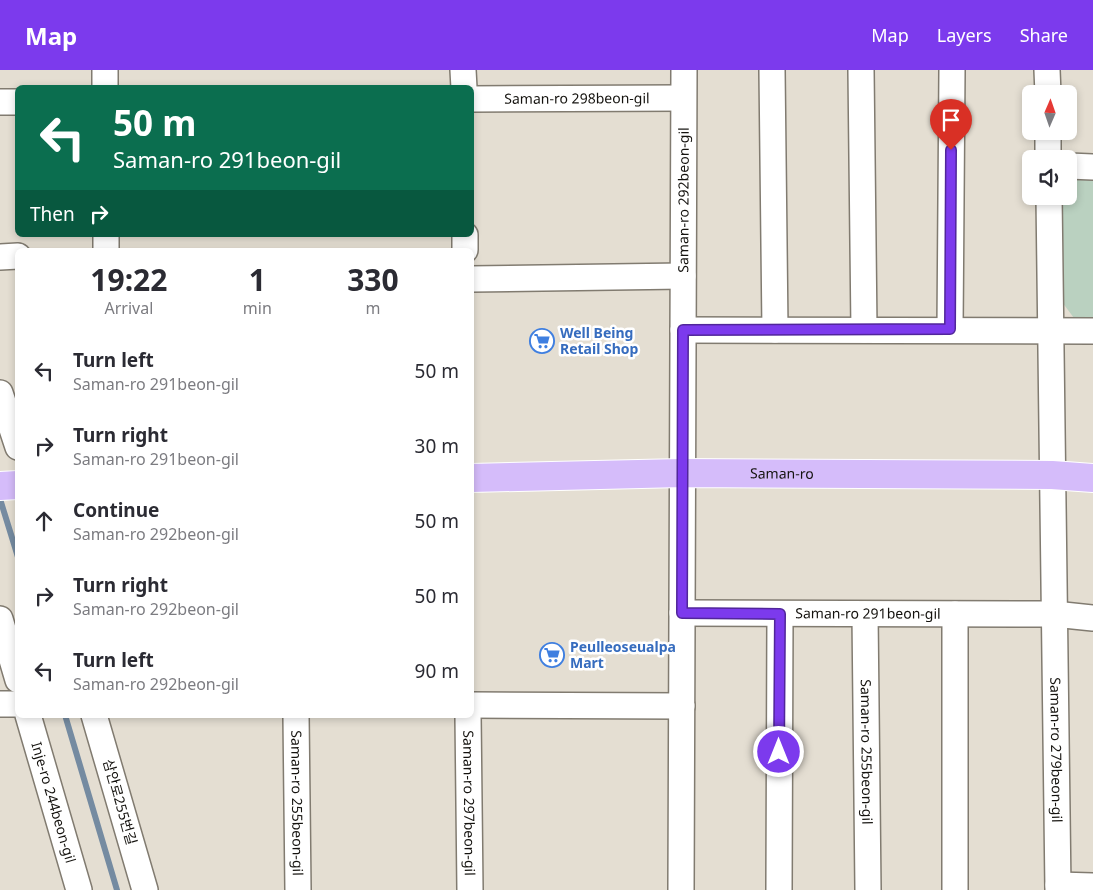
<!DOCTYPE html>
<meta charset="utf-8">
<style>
:root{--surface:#fff;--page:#f7f7f7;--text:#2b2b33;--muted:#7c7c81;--accent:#7c3aed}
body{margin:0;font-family:"Noto Sans","Noto Sans KR",sans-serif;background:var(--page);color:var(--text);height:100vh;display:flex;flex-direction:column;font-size:19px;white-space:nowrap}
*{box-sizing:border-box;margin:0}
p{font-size:16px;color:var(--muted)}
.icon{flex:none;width:28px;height:28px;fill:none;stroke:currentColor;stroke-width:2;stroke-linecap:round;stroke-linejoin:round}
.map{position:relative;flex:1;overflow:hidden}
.sheet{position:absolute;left:15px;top:178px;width:459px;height:470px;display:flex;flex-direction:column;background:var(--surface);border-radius:8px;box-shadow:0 2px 8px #0003}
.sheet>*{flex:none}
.hud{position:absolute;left:15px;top:15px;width:459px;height:152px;border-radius:8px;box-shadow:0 2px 8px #0003;background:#0b6e4f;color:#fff;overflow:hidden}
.needle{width:32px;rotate:2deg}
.tools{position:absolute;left:1022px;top:15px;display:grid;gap:10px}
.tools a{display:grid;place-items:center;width:55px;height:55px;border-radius:8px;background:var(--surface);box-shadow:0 2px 8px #0003;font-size:25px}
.pin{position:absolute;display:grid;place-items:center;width:42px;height:42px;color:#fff;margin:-51px -21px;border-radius:50% 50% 50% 0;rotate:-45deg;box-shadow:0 0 5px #0007}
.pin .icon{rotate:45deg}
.me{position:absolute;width:55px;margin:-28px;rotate:0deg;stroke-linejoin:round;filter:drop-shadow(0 0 4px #0008)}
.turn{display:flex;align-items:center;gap:18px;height:105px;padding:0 15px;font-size:22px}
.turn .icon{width:65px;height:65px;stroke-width:2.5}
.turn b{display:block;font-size:35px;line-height:42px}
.then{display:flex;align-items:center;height:48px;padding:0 15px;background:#0003;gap:10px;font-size:19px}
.eta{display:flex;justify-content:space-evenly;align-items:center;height:85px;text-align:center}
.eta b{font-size:30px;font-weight:700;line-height:35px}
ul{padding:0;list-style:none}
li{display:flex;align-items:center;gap:15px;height:75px;padding:0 15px}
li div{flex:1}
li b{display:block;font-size:19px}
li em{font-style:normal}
header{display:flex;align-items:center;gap:30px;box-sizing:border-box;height:70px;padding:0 25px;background:var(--accent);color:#fff}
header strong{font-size:24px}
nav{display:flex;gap:28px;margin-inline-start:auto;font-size:18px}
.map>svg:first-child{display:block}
.green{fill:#bad1c0}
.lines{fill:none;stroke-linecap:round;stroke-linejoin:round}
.stream{stroke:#758ba1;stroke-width:6}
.minor-casing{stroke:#817b70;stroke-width:28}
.major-casing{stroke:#fff;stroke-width:30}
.minor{stroke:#fff;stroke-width:25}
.major{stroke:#d5bcfa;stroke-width:28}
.route-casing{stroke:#51269a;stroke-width:12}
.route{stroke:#7c3aed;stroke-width:9}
.labels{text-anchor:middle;stroke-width:5;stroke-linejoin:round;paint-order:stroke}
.street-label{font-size:14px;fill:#14120e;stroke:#fff}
.shop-label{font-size:14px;font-weight:bold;fill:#366cbe;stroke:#fff;text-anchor:start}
</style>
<header>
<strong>Map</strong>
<nav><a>Map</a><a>Layers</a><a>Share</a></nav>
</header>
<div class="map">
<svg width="1093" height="820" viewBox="0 0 1093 820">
<rect width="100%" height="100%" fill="#e4ded2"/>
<!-- green -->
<path class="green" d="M1093,109V249L1074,248L1059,228L1060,126H1069V110Z"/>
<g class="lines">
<!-- stream -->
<path class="stream" d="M0,429L18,487
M65,645L117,820"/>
<defs>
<g id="minor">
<path d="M105,0V18"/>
<path d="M463,0L464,18"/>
<path d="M772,0L775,260"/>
<path d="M861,0L864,260"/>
<path d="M1047,0L1048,24"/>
<path id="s1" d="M471,29L683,28"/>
<path d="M0,32H18"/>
<path d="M1048,61V89"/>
<path d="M1069,96L1093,97"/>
<path id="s2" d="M1049,126L1058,820"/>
<path d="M106,165V180"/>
<path d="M465,165V180"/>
<path d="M0,187L18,186"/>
<path d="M471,209L683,206"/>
<path d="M950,259L952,0"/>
<path d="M683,260L1093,261"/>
<path d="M0,323L18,377"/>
<path id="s3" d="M682,543L1054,544L1093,548"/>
<path id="s4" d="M865,544L868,820"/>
<path d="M0,549L18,610"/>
<path d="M0,634H18"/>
<path d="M471,635L682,636"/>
<path id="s5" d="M28,645L79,820"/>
<path d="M94,645L145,820"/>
<path id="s6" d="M296,645L298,820"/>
<path id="s7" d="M468,645L470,820"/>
<path d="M1058,815L1093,816"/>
<path id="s8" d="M681,820L684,0"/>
<path d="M779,820L780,544"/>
<path d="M955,820V544"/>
</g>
<g id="major">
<path id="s9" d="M471,408L682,403L1052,405L1093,408"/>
<path d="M0,416L18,415"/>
</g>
</defs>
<!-- minor casing -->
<use href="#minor" class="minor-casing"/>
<!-- major casing -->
<use href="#major" class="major-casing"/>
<!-- minor -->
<use href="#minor" class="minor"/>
<!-- major -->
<use href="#major" class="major"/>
</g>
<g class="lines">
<defs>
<path id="route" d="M779,682L780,544L682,543L683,260L950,259L951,80"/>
</defs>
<!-- route casing -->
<use href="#route" class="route-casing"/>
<!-- route -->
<use href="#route" class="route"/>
</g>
<!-- icons -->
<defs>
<symbol id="supermarket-ring" viewBox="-11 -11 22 22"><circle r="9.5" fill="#fff" stroke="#3f7fe0" stroke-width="1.5"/><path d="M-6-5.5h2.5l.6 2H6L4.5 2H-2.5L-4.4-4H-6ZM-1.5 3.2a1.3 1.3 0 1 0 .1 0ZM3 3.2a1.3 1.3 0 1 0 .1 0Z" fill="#3f7fe0"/></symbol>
</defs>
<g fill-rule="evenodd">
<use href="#supermarket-ring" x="528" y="257" width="28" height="28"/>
<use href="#supermarket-ring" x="538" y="571" width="28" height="28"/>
</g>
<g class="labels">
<!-- street labels -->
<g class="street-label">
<text dy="5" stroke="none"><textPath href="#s1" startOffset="106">Saman-ro 298beon-gil</textPath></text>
<text dy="5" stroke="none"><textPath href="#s8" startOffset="690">Saman-ro 292beon-gil</textPath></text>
<text dy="5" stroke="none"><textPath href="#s9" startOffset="311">Saman-ro</textPath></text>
<text dy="5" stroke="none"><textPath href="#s3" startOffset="186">Saman-ro 291beon-gil</textPath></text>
<text dy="5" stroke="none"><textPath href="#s2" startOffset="554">Saman-ro 279beon-gil</textPath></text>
<text dy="5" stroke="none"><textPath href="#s4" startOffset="138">Saman-ro 255beon-gil</textPath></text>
<text dy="5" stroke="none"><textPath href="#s5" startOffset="91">Inje-ro 244beon-gil</textPath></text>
<text transform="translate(120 732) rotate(74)" y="5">삼안로255번길</text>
<text dy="5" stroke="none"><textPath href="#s6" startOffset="88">Saman-ro 255beon-gil</textPath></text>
<text dy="5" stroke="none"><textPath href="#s7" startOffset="88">Saman-ro 297beon-gil</textPath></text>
</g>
<!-- shop labels -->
<g class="shop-label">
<text x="560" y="268">Well Being<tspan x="560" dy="16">Retail Shop</tspan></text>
<text x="570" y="582">Peulleoseualpa<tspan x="570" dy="16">Mart</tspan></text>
</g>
</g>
</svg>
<div class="tools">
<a><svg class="needle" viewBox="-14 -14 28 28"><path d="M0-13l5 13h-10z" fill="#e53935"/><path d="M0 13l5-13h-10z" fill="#7c7c81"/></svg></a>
<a><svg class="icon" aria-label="sound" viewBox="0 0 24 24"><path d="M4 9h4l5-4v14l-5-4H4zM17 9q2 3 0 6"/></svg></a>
</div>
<div class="pin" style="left:951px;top:80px;background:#d93025"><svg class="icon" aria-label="arrive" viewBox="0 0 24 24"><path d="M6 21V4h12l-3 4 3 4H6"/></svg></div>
<svg class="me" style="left:779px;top:682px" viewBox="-20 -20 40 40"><circle r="17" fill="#7c3aed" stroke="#fff" stroke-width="3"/><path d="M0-11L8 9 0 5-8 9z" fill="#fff"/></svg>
<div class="hud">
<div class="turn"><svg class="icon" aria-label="left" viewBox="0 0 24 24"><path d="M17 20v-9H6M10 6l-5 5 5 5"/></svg><div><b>50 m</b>Saman-ro 291beon-gil</div></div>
<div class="then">Then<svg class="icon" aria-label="right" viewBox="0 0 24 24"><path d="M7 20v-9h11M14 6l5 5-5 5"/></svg></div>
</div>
<section class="sheet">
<div class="eta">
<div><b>19:22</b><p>Arrival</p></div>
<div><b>1</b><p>min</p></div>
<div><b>330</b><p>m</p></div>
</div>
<ul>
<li><svg class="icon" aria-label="left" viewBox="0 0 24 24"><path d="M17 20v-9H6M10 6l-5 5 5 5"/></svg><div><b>Turn left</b><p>Saman-ro 291beon-gil</p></div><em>50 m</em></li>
<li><svg class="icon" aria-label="right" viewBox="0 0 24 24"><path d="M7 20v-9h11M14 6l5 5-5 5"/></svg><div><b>Turn right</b><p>Saman-ro 291beon-gil</p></div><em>30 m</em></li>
<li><svg class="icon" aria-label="ahead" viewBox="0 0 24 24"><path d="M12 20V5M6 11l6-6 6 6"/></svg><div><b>Continue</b><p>Saman-ro 292beon-gil</p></div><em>50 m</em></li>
<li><svg class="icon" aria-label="right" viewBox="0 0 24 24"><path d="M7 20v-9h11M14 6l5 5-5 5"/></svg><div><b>Turn right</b><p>Saman-ro 292beon-gil</p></div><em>50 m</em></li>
<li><svg class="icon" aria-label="left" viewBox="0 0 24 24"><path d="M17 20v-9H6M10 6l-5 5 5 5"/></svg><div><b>Turn left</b><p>Saman-ro 292beon-gil</p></div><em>90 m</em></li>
</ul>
</section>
</div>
